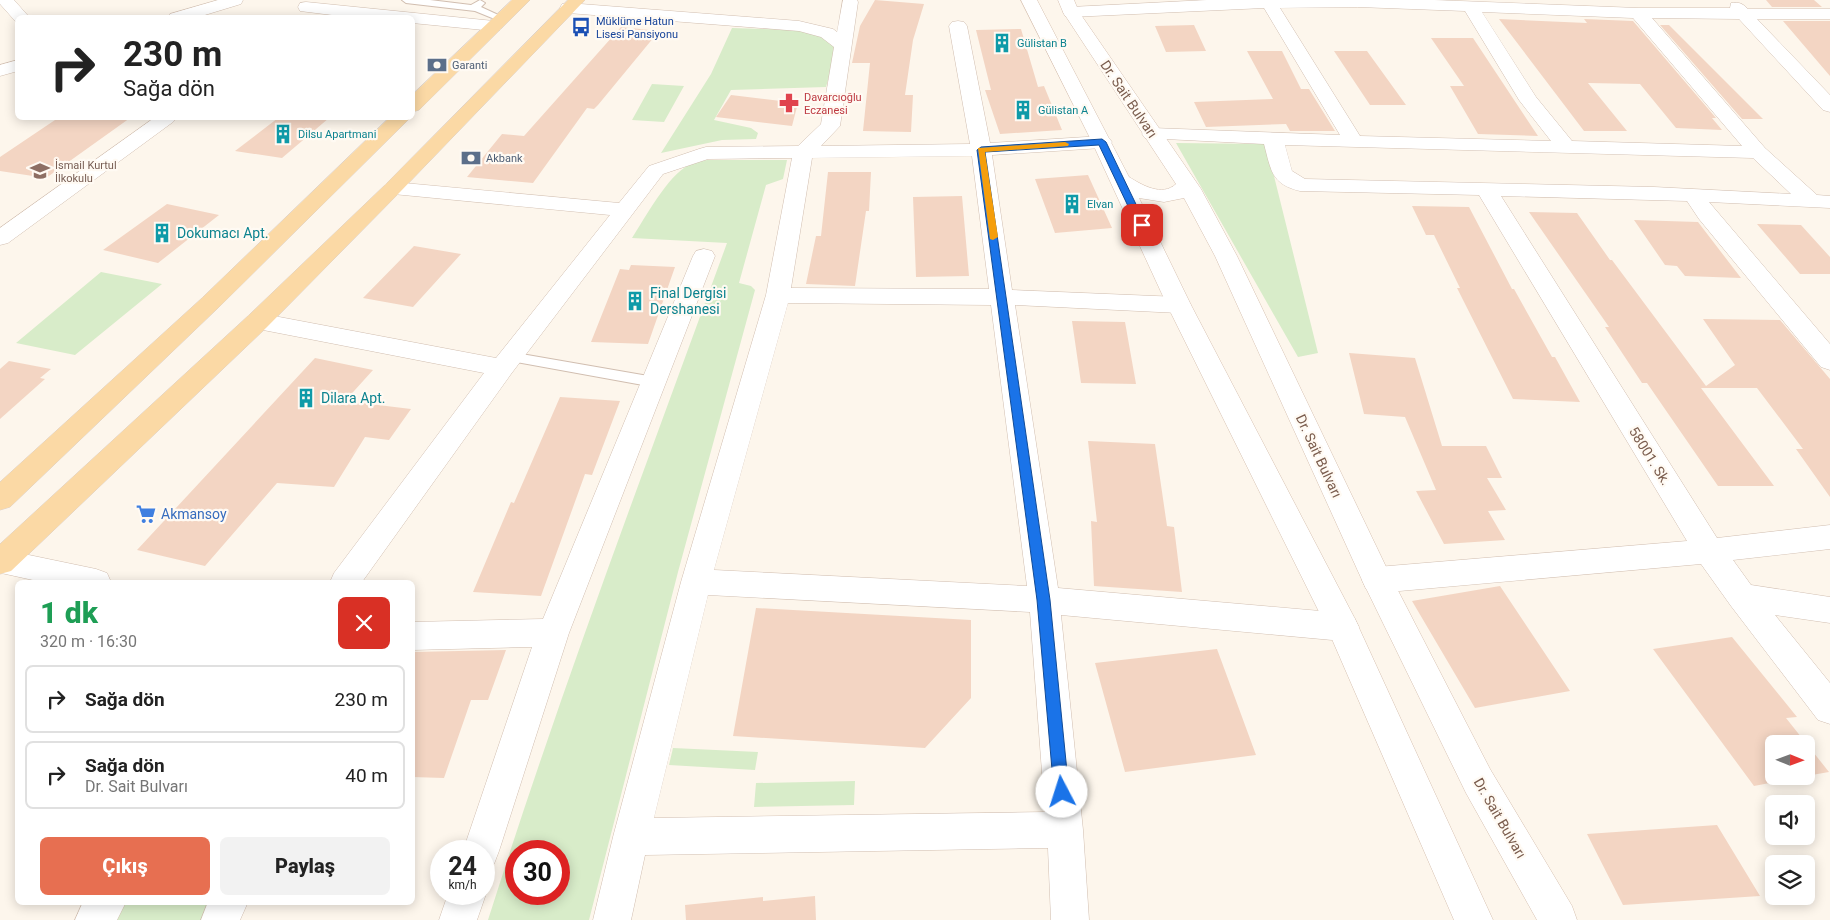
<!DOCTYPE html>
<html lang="tr">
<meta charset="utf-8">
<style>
:root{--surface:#fff;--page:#f2f2f2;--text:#222;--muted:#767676;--line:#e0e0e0;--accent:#e76f51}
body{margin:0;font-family:Roboto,sans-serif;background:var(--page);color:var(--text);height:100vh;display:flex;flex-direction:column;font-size:19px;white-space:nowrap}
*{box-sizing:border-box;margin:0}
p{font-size:16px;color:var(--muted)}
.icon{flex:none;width:28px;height:28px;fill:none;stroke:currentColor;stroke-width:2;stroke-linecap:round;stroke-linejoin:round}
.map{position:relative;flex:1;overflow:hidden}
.details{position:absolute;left:15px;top:580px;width:400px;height:325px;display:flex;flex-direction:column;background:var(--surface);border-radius:8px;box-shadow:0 2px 12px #0003}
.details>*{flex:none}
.guide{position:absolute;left:15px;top:15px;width:400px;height:105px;border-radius:8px;box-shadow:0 2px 12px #0003;background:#fff;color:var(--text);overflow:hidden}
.needle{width:32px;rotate:91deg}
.tools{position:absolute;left:1765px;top:735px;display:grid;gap:10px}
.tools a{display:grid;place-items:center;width:50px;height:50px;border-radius:8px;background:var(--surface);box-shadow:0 2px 12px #0003;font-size:25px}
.speed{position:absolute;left:430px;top:840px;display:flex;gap:10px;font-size:25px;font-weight:700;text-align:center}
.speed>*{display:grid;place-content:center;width:65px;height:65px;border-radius:50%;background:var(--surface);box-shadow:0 2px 12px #0003;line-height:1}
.speed small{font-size:12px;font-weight:400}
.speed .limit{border:8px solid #d22;background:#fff;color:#111}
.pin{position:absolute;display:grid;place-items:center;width:42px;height:42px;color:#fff;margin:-21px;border-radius:10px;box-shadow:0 2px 8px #0006}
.me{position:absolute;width:55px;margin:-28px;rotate:355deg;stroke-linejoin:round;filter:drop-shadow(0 0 4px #0008)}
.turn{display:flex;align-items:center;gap:18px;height:105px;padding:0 25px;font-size:22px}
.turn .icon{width:65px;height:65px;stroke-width:2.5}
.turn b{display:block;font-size:35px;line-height:42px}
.round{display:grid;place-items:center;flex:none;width:52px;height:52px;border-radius:8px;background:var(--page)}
.head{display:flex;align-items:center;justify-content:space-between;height:85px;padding:0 25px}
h1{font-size:30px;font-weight:800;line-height:38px;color:#1e9e55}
.action{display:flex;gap:10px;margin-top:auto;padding:10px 25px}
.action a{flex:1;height:58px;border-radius:8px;background:var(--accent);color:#fff;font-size:20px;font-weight:800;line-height:58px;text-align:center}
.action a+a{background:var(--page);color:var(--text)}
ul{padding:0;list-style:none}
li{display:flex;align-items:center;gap:15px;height:68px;margin:0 10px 8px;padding:0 15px;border:2px solid var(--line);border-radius:8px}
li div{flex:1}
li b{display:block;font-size:19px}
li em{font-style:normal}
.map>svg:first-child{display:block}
.green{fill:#d8ecc9;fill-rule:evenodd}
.building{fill:#f3d5c3}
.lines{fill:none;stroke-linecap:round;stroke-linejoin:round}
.service-casing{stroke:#d1beb0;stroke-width:2}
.minor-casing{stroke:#d1beb0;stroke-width:1}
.secondary-casing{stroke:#d6c0b0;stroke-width:1}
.primary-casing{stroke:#dad1cd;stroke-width:1}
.service{fill:#fff;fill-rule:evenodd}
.minor{fill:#fff;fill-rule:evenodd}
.secondary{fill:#fff;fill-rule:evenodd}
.primary{fill:#fbd9a5;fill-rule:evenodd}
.route{fill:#1a73e8;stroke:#114b97}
.slow{fill:#f59e0b}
.labels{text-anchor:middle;stroke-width:4.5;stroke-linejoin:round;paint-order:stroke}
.far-transit-label{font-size:11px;fill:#164399;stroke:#fffaf3;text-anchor:start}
.far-culture-label{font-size:11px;fill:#0d838f;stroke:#fffaf3;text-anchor:start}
.far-service-label{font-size:11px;fill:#4e5e75;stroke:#fffaf3;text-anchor:start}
.far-health-label{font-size:11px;fill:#be3a42;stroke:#fffaf3;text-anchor:start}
.far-education-label{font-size:11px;fill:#785e54;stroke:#fffaf3;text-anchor:start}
.street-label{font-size:14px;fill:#7a5c4d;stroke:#fffaf3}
.culture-label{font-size:14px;fill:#0d838f;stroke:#fffaf3;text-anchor:start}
.shop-label{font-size:14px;fill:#366cbe;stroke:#fffaf3;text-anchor:start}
</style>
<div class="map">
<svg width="1830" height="920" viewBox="0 0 1830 920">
<rect width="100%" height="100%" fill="#fdf6ec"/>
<!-- green -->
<path class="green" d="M732,28L799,30L820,35L837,49L826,87L731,90L714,120L751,128L758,133L756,139L722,140L661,153L711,74Z
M652,84L684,86L664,122L632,120Z
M1176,143L1266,144L1318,353L1298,357Z
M707,160H787L783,179L766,185L739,283L751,286L755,290L678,572L589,920H488C560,692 645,468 727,243L632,238C645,218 668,175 689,165C694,162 701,161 707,160ZM516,851H559V894H516Z
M101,272L162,284L75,355L16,343Z
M673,748L758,752L755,770L669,765Z
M855,781L854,805L754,807L756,783Z
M107,903H229L220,920H95Z"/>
<!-- building -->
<path class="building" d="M875,0L924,4L913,40L905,95H913L911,132L863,131L870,63H852L860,26Z
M1766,0H1814L1822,7H1772Z
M1499,19L1587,23L1584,19L1633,21L1716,118H1712L1722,130L1676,128L1640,84L1588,83L1627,131H1584Z
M1783,21H1830V76Z
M1194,25L1206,51L1166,52L1155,26Z
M1660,25H1669L1763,119H1742Z
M621,27L659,31L598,105L594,109L587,108L533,183L467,177L502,134L524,136Z
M1021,29L1038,87L1044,86L1062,130L1000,134L985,90H991L976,30Z
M1431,38H1473L1538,136L1478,134L1450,86H1464Z
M1247,51H1282L1301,89H1309L1335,131H1290L1286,124L1206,127L1194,102L1273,99Z
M1334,51H1367L1406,105H1370Z
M731,95L798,103L792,126L716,117Z
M58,118H130L46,178L0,171V157Z
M278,118H329L282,158L235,151Z
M828,172H871L869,211H866L855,286L806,284L816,236H821Z
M1088,175L1112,228L1055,233L1035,179Z
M962,196L969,276L916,277L913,197Z
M167,204L219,215L158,263L103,250Z
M1412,206L1469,207L1512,289H1514L1552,357H1555L1580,402L1513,399L1457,288H1460L1434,235H1426Z
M1529,212L1577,213L1610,260H1612L1706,386L1735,365L1703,319L1780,320L1830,379V497L1796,449H1803L1757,388H1701L1774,486H1718L1647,383H1642L1605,327H1609Z
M1634,220L1698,222L1741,278L1685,276L1677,266L1665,265Z
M1757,224L1801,225L1830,257V274H1800Z
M414,246L461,254L413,307L363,298Z
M631,265L675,267L648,344L591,342L620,269L629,270Z
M1072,321L1125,322L1136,384L1081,383Z
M1349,353L1415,358L1442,446H1486L1502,478H1487L1506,510L1488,511L1505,540L1444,544L1416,491L1436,490L1405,417L1364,414Z
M315,358L373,370L345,401L411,409L389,440L365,437L334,487L277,483L205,566L137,550Z
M9,361L51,369L40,378L45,379L0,419V369Z
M560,397L620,401L592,475L585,474L541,596L473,592L511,502L514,503Z
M1088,441L1155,444L1167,526L1174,527L1182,592L1094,586L1091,521L1097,522Z
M1500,586L1570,691L1475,708L1412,601Z
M756,608L971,620V698L925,748L733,736Z
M1732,637L1797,717L1786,718L1829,772L1806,776V744H1774V776H1806L1754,786L1653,649Z
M1217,649L1256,755L1125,772L1095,663Z
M506,650L488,700H471L444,778L412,777V652Z
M1717,825L1760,896L1623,905L1587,834Z
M815,896L816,920H686L685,905L763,897V901Z"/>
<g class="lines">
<defs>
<path id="service" d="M402,0H430L471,5L480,0L485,3L481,7L507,19L502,22L475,11L406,3Z
M510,352L654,377L659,379L661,382L659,385L654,387L505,360L503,357L505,354Z"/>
<path id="minor" d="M0,0H14L30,18H18V22H16L0,4Z
M218,0H243L241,4L195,18H168L170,14Z
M843,0H857L858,2L840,126L821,146L970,144L949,26L952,22L958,21L964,22L967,26L990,143L1102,136L1109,138L1112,142L1109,146L1102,148L992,155L1012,290L1179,297L1187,300L1191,305L1187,310L1179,313L1015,305L1058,588L1343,613L1354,617L1359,627L1354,637L1343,641L1061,615L1083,830L1089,920H1051L1048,848L645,855L631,920H593L613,837L681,582L766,295L792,158L708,159L663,174L511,374L362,582H330L334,573L484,373L258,329L249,327L246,321L249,315L258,313L496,358L610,215L393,194L386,192L383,188L386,184L393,182L619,203L649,166L699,149L706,147L798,146L821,124L834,47L821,37L799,31L568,13L562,12L560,8L562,4L568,3L799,21L833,29L837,32ZM972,156L989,289L791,288L812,158ZM788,303L991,305L1027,586L714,570ZM708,595L1030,612L1045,812L654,818Z
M1207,0H1434L1638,8H1730L1731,3C1739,2 1742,3 1748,9H1830V19H1757L1830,95V112L1823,110L1739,19L1652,18L1765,148L1817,195L1830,196V208L1709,202L1830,344V370L1821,367L1699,219L1687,201L1501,196L1717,538L1830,525V549L1733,560L1751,585L1830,597V623L1775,615L1830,683V724L1818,720L1731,606L1701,564L1377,593L1366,589L1362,580L1366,571L1377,567L1687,541L1479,195L1300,191C1271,184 1271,170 1264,144L1145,138L1142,134L1145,130L1152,128L1340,135L1264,8L1071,17L1065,16L1063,12L1065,8L1071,7ZM1358,7L1465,11L1519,100L1551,141L1360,136L1280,8ZM1482,12L1633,18L1742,146L1572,141L1536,97ZM1285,145L1753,158L1791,194L1654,187L1305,179L1292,171Z
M306,2L494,21L500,22L503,26L500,30L494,31L412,23V18H356L300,11L298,7L300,3Z
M18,60V71L0,76V65Z
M154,118H176L173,122L8,243L0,245V228Z
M704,249L712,251L715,256L569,633L499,851L494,864L484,868V851H463L532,647L412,650V622L543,619L693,256L696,251Z
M0,549L96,569L107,573L111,582H42L1,573Z
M484,889L486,894L477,920H439L448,894H484Z
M83,902H126L117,920H75Z
M208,902H248L240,920H201Z"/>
<path id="secondary" d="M1021,0H1037L1129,177C1142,185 1162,197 1176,184L1063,12L1058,0H1074L1079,12L1201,189L1237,256L1390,575L1490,769L1572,906L1577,920H1537L1466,793L1362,580L1215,256L1184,198L1164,202L1139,198L1191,305L1354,617L1493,920H1454L1328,630L1167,305L1092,142Z"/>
<path id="primary" d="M512,0H530L419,110L412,112V95Z
M568,0H585L400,192L267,327L11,571L0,574V544L249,315L386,184Z
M389,118H410L218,308L10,507L0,510V482L202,298Z"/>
</defs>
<!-- service casing -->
<use href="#service" class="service-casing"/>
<!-- minor casing -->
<use href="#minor" class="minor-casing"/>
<!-- secondary casing -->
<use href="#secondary" class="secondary-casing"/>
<!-- primary casing -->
<use href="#primary" class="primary-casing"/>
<!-- service -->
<use href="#service" class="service"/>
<!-- minor -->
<use href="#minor" class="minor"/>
<!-- secondary -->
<use href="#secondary" class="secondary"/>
<!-- primary -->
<use href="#primary" class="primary"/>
</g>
<!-- route -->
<path class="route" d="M1102,139L1106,142L1146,225L1145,227H1138L1137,225L1099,145L985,152L1050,600L1069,792L1067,797L1062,799L1056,797L1054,792L1037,600L977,150L981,147Z"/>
<!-- slow -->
<path class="slow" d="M1065,142L1069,144L1068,146L985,152L998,237L993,240L990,239L978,148Z"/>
<!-- icons -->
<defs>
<symbol id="bus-bare" viewBox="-9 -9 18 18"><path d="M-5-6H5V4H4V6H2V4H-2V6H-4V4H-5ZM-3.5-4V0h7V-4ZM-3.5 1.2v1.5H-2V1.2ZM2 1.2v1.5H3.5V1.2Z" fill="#1a4fb4" stroke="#fffaf3" stroke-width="2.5" paint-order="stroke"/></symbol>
<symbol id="building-bare" viewBox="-9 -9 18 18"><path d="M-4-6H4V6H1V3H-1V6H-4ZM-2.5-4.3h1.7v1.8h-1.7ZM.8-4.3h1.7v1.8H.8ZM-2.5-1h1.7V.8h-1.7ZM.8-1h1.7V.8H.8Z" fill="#0f9aa8" stroke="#fffaf3" stroke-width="2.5" paint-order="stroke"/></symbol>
<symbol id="bank-bare" viewBox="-9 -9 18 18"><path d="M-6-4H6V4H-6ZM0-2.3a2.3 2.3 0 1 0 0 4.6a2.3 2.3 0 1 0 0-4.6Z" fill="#5c6f8a" stroke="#fffaf3" stroke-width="2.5" paint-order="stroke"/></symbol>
<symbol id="pharmacy-bare" viewBox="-9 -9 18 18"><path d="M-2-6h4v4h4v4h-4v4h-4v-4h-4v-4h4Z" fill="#e0444e" stroke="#fffaf3" stroke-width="2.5" paint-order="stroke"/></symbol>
<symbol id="school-bare" viewBox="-9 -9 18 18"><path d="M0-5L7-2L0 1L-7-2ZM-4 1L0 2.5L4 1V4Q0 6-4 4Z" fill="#8d6e63" stroke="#fffaf3" stroke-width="2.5" paint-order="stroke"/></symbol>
<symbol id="supermarket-bare" viewBox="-9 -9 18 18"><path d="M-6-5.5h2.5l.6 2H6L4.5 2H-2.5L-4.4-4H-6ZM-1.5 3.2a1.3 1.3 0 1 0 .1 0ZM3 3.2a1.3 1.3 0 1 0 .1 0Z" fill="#3f7fe0" stroke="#fffaf3" stroke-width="2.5" paint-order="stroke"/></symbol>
</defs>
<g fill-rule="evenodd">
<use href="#bus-bare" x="567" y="13" width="28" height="28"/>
<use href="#building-bare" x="988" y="29" width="28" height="28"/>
<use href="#bank-bare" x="423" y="51" width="28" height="28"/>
<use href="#pharmacy-bare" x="775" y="89" width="28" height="28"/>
<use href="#building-bare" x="1009" y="96" width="28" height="28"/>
<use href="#building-bare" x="269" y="120" width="28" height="28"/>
<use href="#bank-bare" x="457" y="144" width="28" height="28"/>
<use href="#school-bare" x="26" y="157" width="28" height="28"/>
<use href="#building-bare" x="1058" y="190" width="28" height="28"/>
<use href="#building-bare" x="148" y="219" width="28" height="28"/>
<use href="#building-bare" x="621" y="287" width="28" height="28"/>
<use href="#building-bare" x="292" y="384" width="28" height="28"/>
<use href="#supermarket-bare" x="132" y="500" width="28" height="28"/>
</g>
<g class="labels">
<!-- far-transit labels -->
<g class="far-transit-label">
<text x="596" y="25">Müklüme Hatun<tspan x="596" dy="13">Lisesi Pansiyonu</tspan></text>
</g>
<!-- far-culture labels -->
<g class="far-culture-label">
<text x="1017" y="47">Gülistan B</text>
<text x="1038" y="114">Gülistan A</text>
<text x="298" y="138">Dilsu Apartmani</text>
<text x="1087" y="208">Elvan</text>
</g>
<!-- far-service labels -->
<g class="far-service-label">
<text x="452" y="69">Garanti</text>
<text x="486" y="162">Akbank</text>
</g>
<!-- far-health labels -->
<g class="far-health-label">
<text x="804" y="101">Davarcıoğlu<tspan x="804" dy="13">Eczanesi</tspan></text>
</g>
<!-- far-education labels -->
<g class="far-education-label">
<text x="55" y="169">İsmail Kurtul<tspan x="55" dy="13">İlkokulu</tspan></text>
</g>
<!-- street labels -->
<g class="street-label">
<text transform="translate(1129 99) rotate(56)" y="5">Dr. Sait Bulvarı</text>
<text transform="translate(1319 456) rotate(65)" y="5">Dr. Sait Bulvarı</text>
<text transform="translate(1650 456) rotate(58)" y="5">58001. Sk.</text>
<text transform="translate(1500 818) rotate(60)" y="5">Dr. Sait Bulvarı</text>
</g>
<!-- culture labels -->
<g class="culture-label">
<text x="177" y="238">Dokumacı Apt.</text>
<text x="650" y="298">Final Dergisi<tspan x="650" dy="16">Dershanesi</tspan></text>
<text x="321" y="403">Dilara Apt.</text>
</g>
<!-- shop labels -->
<g class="shop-label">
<text x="161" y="519">Akmansoy</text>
</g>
</g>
</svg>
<div class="tools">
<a><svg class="needle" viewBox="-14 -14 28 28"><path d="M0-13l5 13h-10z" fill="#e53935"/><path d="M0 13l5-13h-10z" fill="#767676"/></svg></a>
<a><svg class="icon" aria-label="sound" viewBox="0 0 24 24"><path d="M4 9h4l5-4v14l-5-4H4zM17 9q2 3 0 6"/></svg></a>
<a><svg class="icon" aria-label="layers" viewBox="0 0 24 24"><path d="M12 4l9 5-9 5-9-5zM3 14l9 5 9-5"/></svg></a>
</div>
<div class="speed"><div>24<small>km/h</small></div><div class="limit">30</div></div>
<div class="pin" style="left:1142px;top:225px;background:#d93025"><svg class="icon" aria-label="arrive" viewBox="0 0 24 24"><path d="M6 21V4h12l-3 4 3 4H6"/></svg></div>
<svg class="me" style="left:1062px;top:792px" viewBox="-20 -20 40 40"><circle r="19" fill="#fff"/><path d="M0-13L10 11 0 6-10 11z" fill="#1a73e8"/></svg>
<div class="guide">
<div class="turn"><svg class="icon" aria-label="right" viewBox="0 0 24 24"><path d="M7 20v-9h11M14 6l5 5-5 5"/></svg><div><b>230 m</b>Sağa dön</div></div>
</div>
<section class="details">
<div class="head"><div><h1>1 dk</h1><p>320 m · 16:30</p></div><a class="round" style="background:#d93025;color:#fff"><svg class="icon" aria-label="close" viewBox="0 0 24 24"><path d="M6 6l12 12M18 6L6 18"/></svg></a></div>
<ul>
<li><svg class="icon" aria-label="right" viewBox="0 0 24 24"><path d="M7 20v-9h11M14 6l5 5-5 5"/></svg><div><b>Sağa dön</b></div><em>230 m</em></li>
<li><svg class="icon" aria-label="right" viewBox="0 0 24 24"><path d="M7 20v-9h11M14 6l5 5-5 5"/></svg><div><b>Sağa dön</b><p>Dr. Sait Bulvarı</p></div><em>40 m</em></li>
</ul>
<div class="action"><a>Çıkış</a><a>Paylaş</a></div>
</section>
</div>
